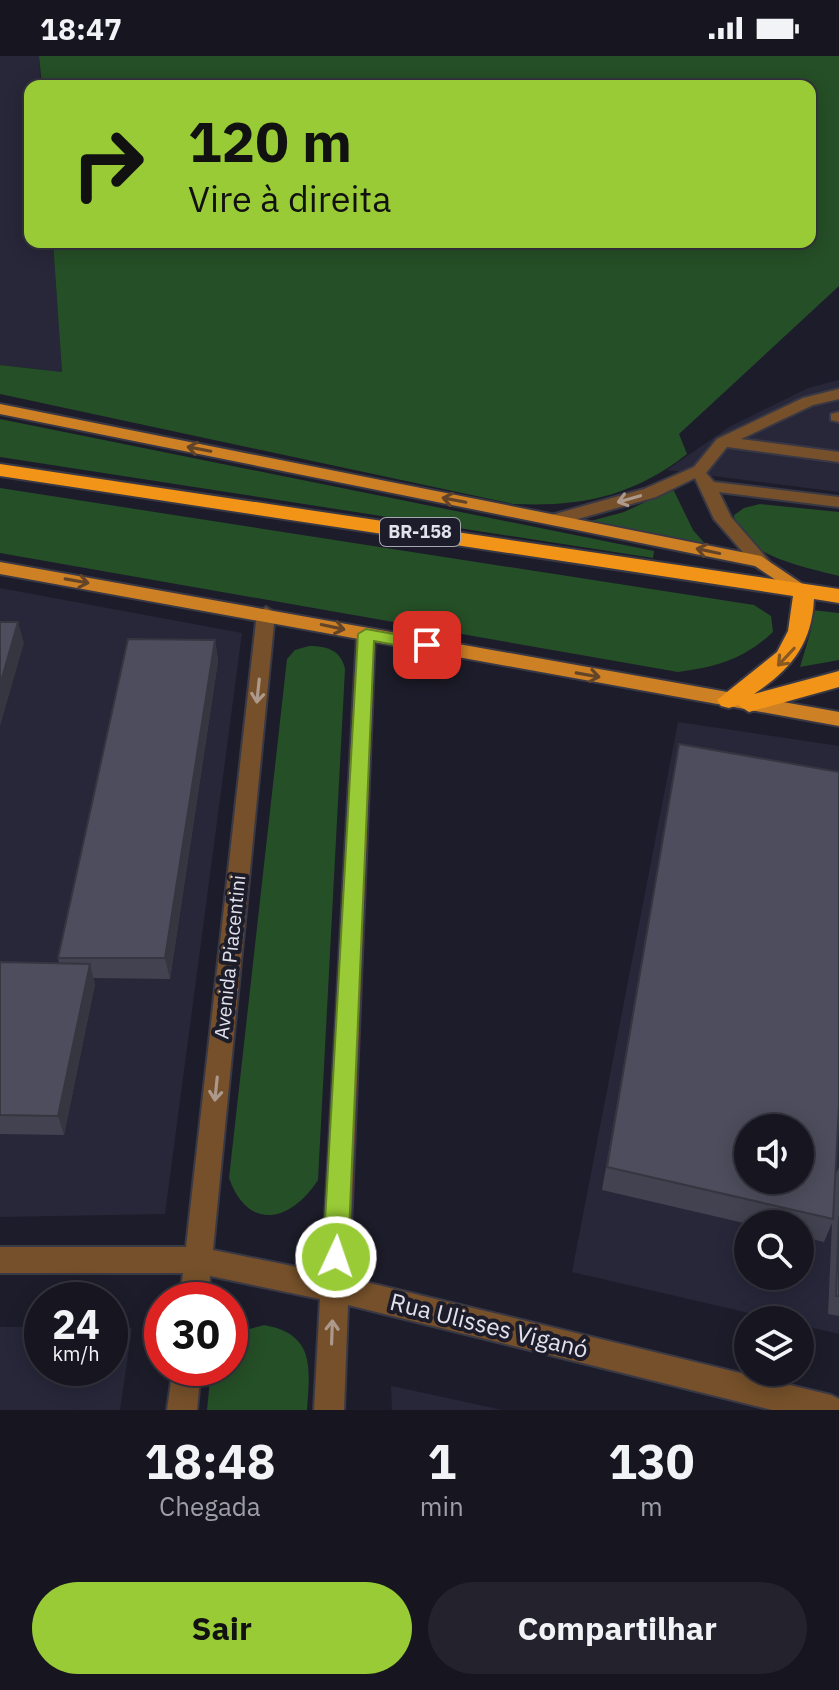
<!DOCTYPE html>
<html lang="pt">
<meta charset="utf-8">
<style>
:root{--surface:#161520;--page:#23222d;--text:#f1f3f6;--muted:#9e9fa5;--line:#35343e;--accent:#98cb36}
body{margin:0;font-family:"IBM Plex Sans",sans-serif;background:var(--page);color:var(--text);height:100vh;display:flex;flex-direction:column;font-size:30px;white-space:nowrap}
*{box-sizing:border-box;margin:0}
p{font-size:26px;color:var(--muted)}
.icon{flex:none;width:44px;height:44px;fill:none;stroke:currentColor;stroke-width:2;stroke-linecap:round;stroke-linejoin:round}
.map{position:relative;height:1354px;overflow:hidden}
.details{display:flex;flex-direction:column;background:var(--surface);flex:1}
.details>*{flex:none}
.top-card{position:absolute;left:24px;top:24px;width:792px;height:168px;border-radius:16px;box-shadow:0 4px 20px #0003,0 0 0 2px var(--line);background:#98cb36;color:#111;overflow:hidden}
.tools{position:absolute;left:734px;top:1058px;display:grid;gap:16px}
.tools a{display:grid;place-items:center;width:80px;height:80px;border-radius:50%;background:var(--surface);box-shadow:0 4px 20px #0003,0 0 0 2px var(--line);font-size:40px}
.speed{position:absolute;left:24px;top:1226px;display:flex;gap:16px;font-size:40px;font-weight:700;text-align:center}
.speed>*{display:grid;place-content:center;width:104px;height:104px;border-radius:50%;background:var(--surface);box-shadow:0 4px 20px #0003,0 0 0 2px var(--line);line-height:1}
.speed small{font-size:20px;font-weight:400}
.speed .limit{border:12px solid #d22;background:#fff;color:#111}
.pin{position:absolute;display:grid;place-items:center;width:68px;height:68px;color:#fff;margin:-34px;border-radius:16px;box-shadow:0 4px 12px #0006}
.me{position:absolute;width:88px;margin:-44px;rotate:3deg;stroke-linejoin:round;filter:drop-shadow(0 0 6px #0008)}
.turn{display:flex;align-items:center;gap:28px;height:168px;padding:0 32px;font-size:36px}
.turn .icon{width:104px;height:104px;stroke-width:2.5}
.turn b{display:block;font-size:56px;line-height:68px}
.eta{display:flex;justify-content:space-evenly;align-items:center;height:136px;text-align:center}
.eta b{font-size:48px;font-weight:700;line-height:56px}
.cta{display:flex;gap:16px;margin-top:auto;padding:16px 32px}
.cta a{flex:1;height:92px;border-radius:48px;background:var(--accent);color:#111;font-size:32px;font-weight:700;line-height:92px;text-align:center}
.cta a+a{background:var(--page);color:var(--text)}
.status{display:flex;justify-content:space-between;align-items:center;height:56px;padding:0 40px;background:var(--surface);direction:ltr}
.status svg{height:22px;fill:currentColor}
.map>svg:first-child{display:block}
.built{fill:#28273a;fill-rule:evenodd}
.green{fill:#254f27}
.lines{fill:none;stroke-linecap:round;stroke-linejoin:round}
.minor-casing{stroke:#393845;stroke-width:4}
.major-casing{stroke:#393845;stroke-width:4}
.highway-casing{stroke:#393845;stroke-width:4}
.minor{fill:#75502a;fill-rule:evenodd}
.major{fill:#cd8124;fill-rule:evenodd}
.highway{fill:#f19418;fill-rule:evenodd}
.wall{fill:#424250}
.shaded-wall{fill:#363641}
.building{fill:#4d4d5d;stroke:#363641;stroke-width:2;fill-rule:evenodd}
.oneway{stroke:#634428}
.oneway2{stroke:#ac998b}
.oneway3{stroke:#875821}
.route{fill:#98cb36;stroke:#638423;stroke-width:2}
.labels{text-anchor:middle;stroke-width:8;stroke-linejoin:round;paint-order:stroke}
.shield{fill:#1d1c2a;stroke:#a7a7b2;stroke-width:2}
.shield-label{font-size:18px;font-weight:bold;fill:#e2e2ec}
.street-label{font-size:20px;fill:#e2e2ec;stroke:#1d1c2a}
.near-street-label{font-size:24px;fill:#e2e2ec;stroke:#1d1c2a}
</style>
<div class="status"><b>18:47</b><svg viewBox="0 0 49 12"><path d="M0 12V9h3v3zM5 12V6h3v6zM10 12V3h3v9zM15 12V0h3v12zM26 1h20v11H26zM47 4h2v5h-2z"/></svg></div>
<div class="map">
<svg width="839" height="1354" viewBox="0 0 839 1354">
<rect width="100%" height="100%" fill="#1d1c2a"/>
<!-- built -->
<path class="built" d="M0,0H39L41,30H30V186H53L62,316L0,309Z
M839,324V436L667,414L729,371L808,332Z
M0,532L242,577L165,1158L0,1161Z
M678,666L839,690V1278L800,1269V1264H779L572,1216ZM748,1072H800V1124H748ZM748,1168H800V1220H748Z
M0,1271H42V1312H110V1272H132L120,1354H0Z
M391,1330H392L502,1354H392Z"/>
<!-- green -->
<path class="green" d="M39,0H839V230L679,378L687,398C632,441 580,451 513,448L0,338V309L62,316L53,186H810V30H42Z
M0,363L654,495L653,502L0,401Z
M0,432L754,549L771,560L773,576C744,603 717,611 678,616L0,497Z
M673,433L693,474L707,490L587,466L624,456Z
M760,448L839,456V520C807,512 737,499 734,459L744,452Z
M812,554L839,557V604L800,611L811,574Z
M309,590C327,590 341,594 345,613L318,1124C291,1166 248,1176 229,1122L287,603L295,594Z
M264,1269C315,1278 310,1311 307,1354H207L211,1313L230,1312V1284L239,1276Z"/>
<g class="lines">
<defs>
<path id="minor" d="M839,333V343L813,349L741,383L839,396V406L727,391L706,417L714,426L839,441V451L719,436L731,461L770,506L767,510H755L714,463L695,422L656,441L560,468H548L545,464L548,460L644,433L694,411L717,383L803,342Z
M839,356V366L831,364V358Z
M266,551L275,557L213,1194L322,1216L357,578L366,572L375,578L349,1222L831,1339L839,1343V1354H772L348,1249L344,1354H314L320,1243L210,1220L208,1244H180L183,1217H0V1191H186L257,557Z
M173,1312H201L197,1354H167Z"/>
<path id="major" d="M0,348L761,500L813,535L804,541L798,539L755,510L0,358Z
M0,506L839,656V670L0,518Z"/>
<path id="highway" d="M0,408L839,533V547L814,543C812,589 790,614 754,638L839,615V631L749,656L738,649L729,652L721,650L717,644L777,596L788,575L793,540L0,420Z"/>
</defs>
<!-- minor casing -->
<use href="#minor" class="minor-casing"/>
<!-- major casing -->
<use href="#major" class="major-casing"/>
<!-- highway casing -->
<use href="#highway" class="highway-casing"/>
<!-- minor -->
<use href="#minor" class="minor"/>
<!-- major -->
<use href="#major" class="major"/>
<!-- highway -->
<use href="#highway" class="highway"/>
</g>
<!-- wall -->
<path class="wall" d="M215,584L218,605L170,923L93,922L95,928L64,1079L0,1078V906L59,907L58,902Z
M679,688L835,1120L839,1111V1260L828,1258L832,1167L824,1186L800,1180V1168H748L602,1134Z"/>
<!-- shaded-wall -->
<path class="shaded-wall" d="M18,566L24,587L0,670V629Z
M215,584L218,605L170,923L165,902Z
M90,908L95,928L64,1079L58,1060Z"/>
<!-- building -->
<path class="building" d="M0,566H18L0,629Z
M128,583L215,584L165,902H58Z
M679,688L839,716V1049L833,1163L607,1111ZM748,1072H800V1124H748Z
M0,906L90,908L58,1060L0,1059Z
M839,1160V1240H836Z"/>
<!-- one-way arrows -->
<defs><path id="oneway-shaft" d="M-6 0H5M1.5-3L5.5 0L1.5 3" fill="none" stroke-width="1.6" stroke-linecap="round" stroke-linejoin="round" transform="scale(2)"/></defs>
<g class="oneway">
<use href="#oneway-shaft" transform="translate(199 393) rotate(-169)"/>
<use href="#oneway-shaft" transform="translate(454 444) rotate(-169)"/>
<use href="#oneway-shaft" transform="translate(708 495) rotate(-168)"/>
<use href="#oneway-shaft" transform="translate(77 525) rotate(10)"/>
<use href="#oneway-shaft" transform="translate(333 571) rotate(12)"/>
<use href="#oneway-shaft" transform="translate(588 619) rotate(10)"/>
</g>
<g class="oneway2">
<use href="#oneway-shaft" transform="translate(629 443) rotate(164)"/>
<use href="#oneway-shaft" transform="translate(258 635) rotate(96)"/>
<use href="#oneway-shaft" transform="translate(216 1033) rotate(96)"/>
<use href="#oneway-shaft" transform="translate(332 1276) rotate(-88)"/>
</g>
<use class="oneway3" href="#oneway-shaft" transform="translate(786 601) rotate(133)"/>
<!-- route -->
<path class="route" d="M366,573L427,584L435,589L427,595L374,585L348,1201L345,1209L336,1212L327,1209L323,1201L358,578Z"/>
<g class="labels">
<!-- shield labels -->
<rect class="shield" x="380" y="462" width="80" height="28" rx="6"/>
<g class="shield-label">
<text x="420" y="482">BR-158</text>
</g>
<!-- street labels -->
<g class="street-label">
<text transform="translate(230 901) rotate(-84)" y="7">Avenida Piacentini</text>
</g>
<!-- near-street labels -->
<g class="near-street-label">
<text transform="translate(489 1270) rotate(14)" y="8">Rua Ulisses Viganó</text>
</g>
</g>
</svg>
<div class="tools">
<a><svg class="icon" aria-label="sound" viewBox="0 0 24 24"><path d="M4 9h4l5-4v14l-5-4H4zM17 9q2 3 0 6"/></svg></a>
<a><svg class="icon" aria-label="search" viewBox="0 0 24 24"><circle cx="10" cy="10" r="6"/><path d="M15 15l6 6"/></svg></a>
<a><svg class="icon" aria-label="layers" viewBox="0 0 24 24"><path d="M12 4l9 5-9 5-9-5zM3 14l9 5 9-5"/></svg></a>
</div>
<div class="speed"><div>24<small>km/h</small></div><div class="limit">30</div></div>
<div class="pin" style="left:427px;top:589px;background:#d93025"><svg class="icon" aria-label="arrive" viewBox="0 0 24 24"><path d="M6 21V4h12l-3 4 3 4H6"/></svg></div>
<svg class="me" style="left:336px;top:1201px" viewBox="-20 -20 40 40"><circle r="17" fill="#98cb36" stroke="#fff" stroke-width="3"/><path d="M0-11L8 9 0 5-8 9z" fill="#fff"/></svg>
<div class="top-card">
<div class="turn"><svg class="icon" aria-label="right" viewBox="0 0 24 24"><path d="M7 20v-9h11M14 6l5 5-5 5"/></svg><div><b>120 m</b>Vire à direita</div></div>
</div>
</div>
<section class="details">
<div class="eta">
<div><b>18:48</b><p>Chegada</p></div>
<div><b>1</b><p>min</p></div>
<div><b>130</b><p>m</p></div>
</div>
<div class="cta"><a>Sair</a><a>Compartilhar</a></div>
</section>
